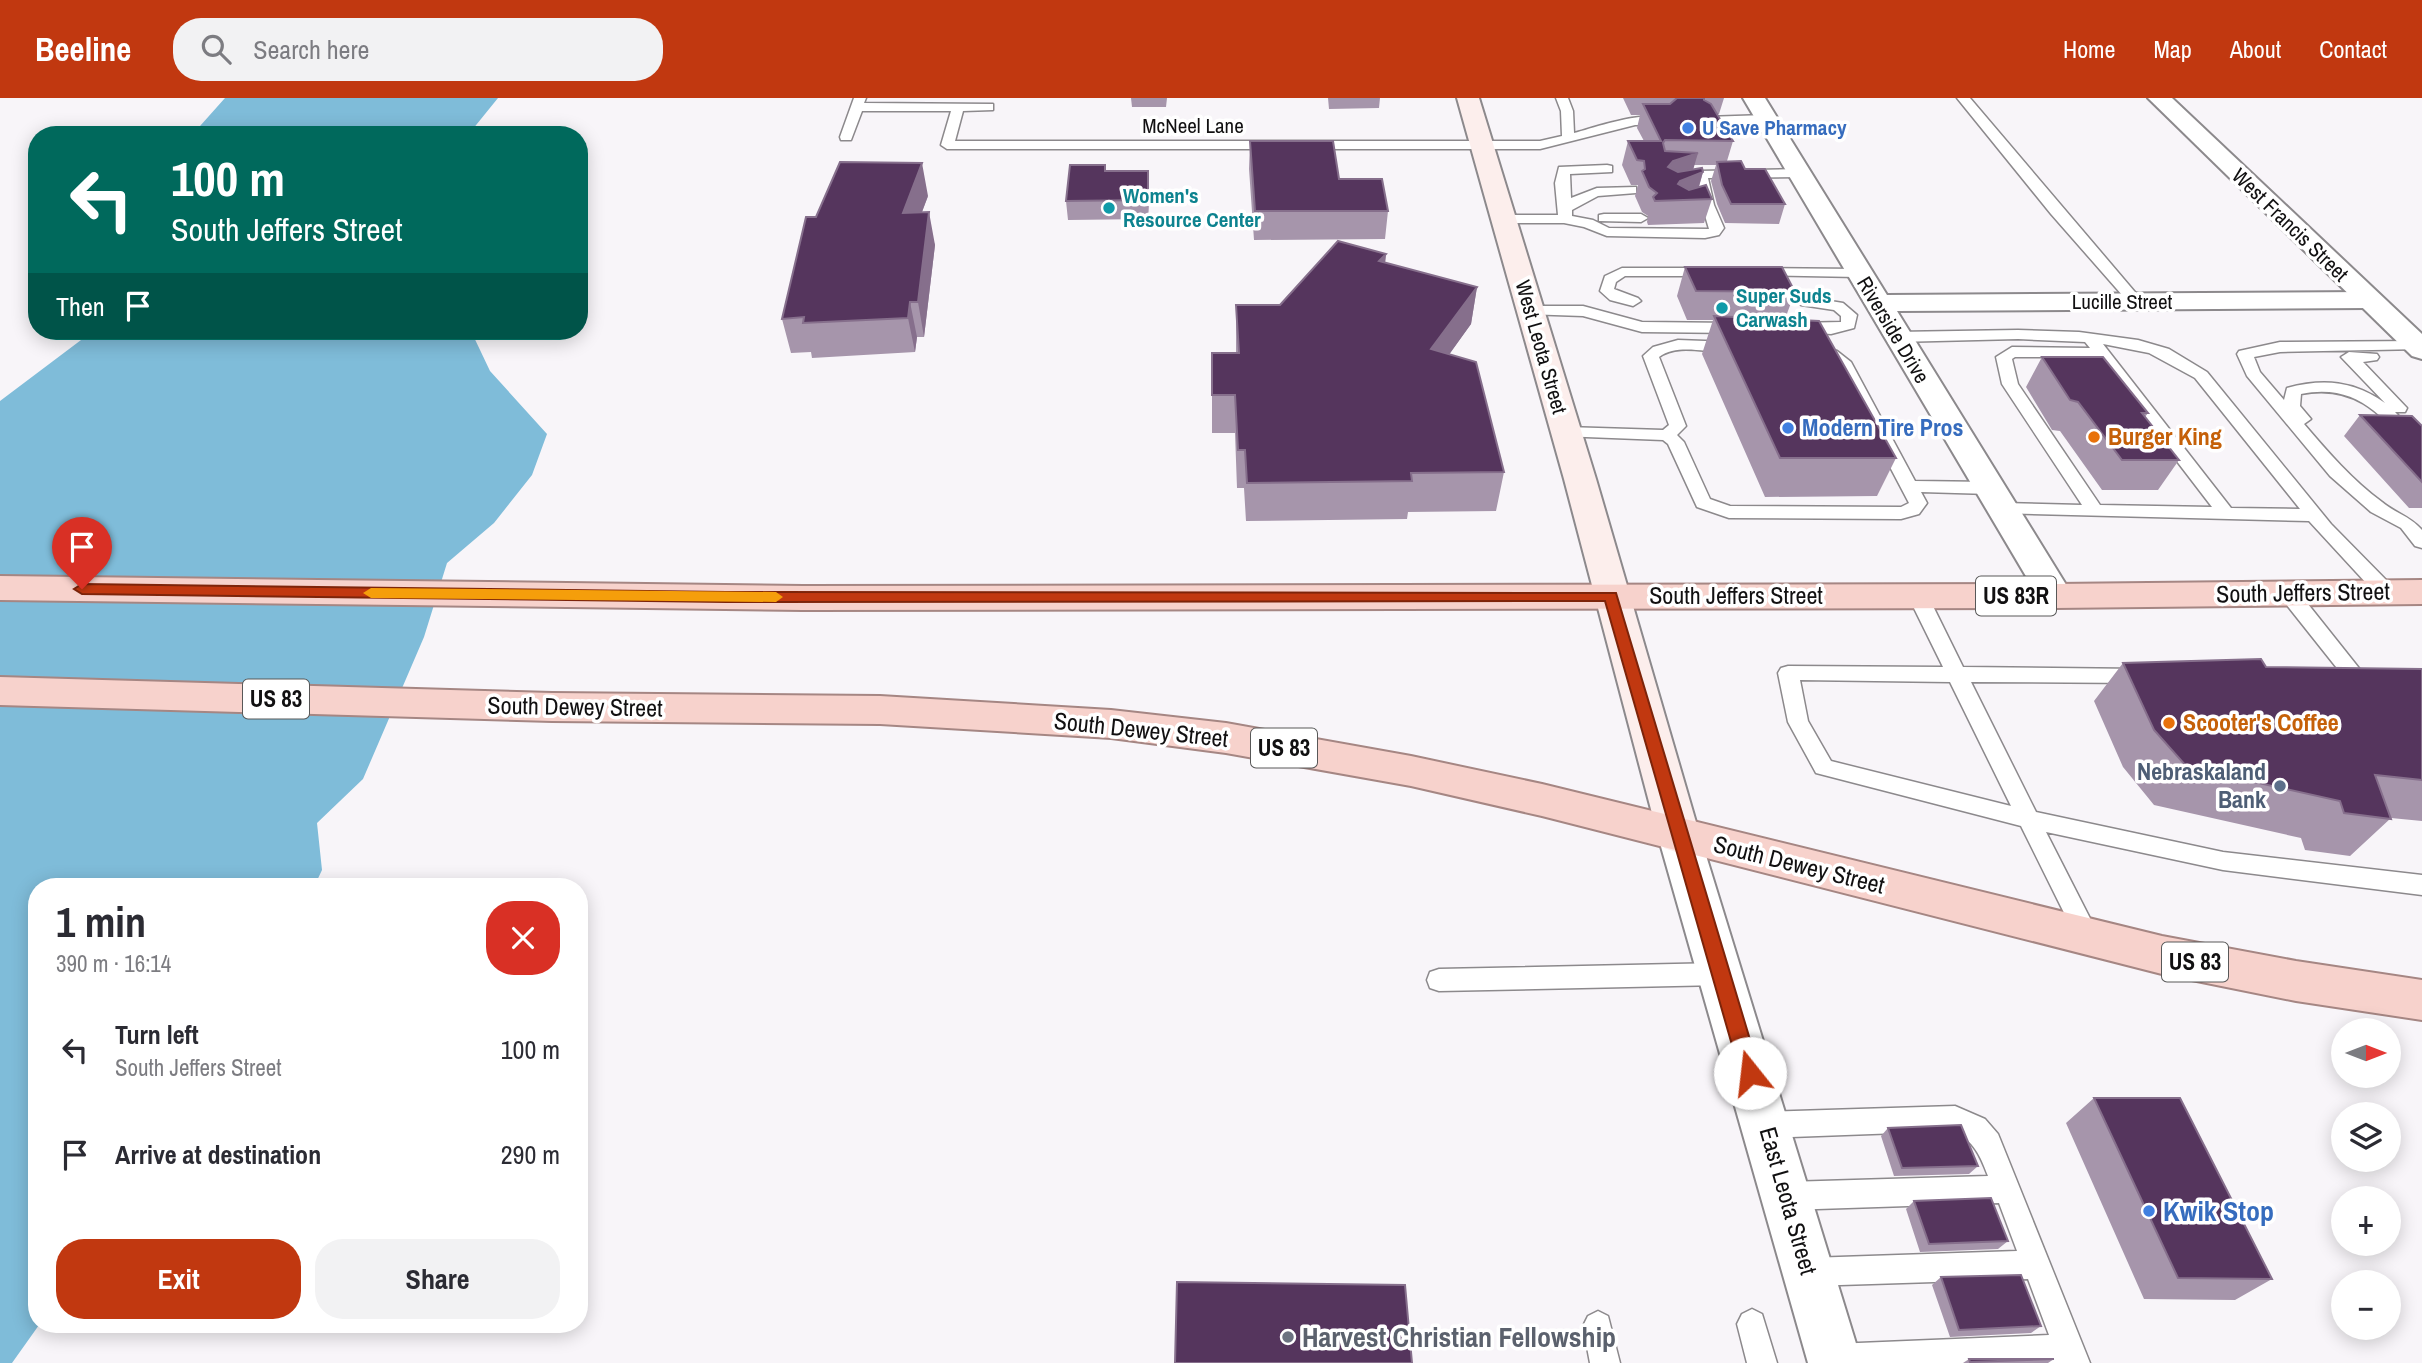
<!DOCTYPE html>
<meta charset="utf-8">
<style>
:root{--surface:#fff;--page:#f2f2f3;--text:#2b2b33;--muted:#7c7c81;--accent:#c13810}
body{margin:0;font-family:"Archivo Narrow",sans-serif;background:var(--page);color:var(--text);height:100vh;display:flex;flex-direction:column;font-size:26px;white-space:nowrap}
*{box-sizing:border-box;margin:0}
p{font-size:23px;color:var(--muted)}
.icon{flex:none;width:38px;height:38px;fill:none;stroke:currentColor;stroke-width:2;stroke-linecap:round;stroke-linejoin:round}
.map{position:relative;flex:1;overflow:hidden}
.sheet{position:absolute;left:28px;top:780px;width:560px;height:455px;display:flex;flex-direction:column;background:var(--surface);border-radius:28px;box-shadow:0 4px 18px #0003}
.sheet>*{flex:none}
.top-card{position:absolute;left:28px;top:28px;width:560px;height:214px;border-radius:28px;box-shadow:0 4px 18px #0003;background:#00695c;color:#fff;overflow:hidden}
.needle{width:46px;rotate:90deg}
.tools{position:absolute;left:2331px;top:920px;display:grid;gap:14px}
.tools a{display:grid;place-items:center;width:70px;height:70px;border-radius:50%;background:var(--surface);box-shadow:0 4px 18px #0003;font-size:35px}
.pin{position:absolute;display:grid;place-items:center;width:60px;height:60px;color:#fff;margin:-72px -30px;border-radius:50% 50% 50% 0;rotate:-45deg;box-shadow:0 0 7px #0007}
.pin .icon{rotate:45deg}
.me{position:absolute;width:77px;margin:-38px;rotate:344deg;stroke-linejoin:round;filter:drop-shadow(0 0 5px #0008)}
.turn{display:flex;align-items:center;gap:24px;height:147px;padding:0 28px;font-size:32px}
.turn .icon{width:91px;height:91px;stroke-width:2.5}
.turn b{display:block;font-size:49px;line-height:60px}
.then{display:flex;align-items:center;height:66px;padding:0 28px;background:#0003;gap:14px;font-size:26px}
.round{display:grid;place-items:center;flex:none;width:74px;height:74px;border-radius:28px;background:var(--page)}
.overview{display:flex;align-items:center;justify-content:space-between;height:119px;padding:0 28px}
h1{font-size:42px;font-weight:700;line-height:52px}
.button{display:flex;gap:14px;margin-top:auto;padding:14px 28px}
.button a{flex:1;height:80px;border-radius:28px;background:var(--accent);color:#fff;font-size:28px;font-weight:700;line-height:80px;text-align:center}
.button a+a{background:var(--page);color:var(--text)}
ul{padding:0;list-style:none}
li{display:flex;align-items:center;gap:21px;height:105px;padding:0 28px}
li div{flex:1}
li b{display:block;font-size:26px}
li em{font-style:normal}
header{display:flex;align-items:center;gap:42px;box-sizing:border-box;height:98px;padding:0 35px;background:var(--accent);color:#fff}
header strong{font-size:33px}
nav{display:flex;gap:38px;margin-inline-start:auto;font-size:24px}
.search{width:490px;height:63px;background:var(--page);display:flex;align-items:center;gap:18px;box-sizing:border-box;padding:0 24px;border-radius:28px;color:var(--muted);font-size:26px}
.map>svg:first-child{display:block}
.water{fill:#7fbcd9}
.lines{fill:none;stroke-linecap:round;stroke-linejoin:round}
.service-casing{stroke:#8c898c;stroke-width:3}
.minor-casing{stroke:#8c898c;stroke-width:4}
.tertiary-casing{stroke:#8c898c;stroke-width:4}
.secondary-casing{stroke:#8c898c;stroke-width:4}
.trunk-casing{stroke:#a58683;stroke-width:4}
.service{fill:#fff;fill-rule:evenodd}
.minor{fill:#fff;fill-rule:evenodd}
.tertiary{fill:#fff;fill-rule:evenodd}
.secondary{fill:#fceeec;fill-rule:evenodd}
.trunk{fill:#f7d2cc;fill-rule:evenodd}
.wall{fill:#a695ab}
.shaded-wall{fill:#866f8c}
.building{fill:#55355d;stroke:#866f8c;stroke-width:2}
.route{fill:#c13810;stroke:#7d240a;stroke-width:2}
.slow{fill:#f59e0b}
.shop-dot{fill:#3f7fe0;stroke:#fff;stroke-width:2.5}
.culture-dot{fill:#0f9aa8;stroke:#fff;stroke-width:2.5}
.food-dot{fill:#e8710a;stroke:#fff;stroke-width:2.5}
.service-dot{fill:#5c6f8a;stroke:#fff;stroke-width:2.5}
.worship-dot{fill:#6b7280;stroke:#fff;stroke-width:2.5}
.labels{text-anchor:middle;stroke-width:7;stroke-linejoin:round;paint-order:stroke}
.far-street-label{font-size:21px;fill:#111011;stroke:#fff}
.far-shop-label{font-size:21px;font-weight:bold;fill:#366cbe;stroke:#fff;text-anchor:start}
.far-culture-label{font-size:21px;font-weight:bold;fill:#0d838f;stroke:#fff;text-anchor:start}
.shield{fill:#fff;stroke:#585858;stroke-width:2}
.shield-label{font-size:23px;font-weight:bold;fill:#111011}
.shop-label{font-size:24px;font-weight:bold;fill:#366cbe;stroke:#fff;text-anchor:start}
.food-label{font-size:24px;font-weight:bold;fill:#c56008;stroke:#fff;text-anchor:start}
.street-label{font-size:24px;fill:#111011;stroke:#fff}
.service-label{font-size:24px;font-weight:bold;fill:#4e5e75;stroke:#fff;text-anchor:end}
.near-shop-label{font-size:28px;font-weight:bold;fill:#366cbe;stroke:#fff;text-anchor:start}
.near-worship-label{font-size:28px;font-weight:bold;fill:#5b616d;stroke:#fff;text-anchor:start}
</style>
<header>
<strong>Beeline</strong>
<div class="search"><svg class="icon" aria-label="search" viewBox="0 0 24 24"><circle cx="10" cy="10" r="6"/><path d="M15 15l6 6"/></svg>Search here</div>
<nav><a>Home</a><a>Map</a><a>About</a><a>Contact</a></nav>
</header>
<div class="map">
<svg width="2422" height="1265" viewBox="0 0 2422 1265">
<rect width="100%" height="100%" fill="#f8f5f9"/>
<!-- water -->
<path class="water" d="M225,0H498L468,37H192Z
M93,233H471L490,273L547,336L532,377L494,425L447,465L424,539L363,681L317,725L322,772L314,789H37V1227H39L12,1265H0V303Z"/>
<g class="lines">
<defs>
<path id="service" d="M854,0H866L864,5L993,6V12L963,13L955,43H1540L1562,38L1561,13L1556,0H1568L1573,13L1574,35C1596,29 1652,9 1670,23L1664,27H1635L1540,51H947L941,47L951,13H862L851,42H841L840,39Z
M1957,0H1970L2140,200L2143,203L2140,206H2130L2051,116Z
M1766,17L1772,21L1770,24L1705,27L1699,23L1705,19Z
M1607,67L1612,68V74L1570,76L1571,100L1597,90L1636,89V95L1598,98L1572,112V118L1593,122L1609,130L1709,131L1694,80L1699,73L1799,71L1806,75L1799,79L1708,80L1714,107L1724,130L1719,137L1705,140L1607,138L1584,129L1564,125H1503L1496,121L1503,117H1558L1555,85L1559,69Z
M1604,116H1641L1648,120L1641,124L1599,123V117Z
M1622,170H1710L1717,174L1710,178H1625L1616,184L1614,191L1638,200L1641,203L1633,208L1610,202L1600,193L1605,178Z
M1757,170L1858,171L1865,175L1858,179L1752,177L1750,174Z
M1806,199L1843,205L1857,217L1854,230L1831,236L1791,233L1788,230L1791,227L1796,225L1841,224V218L1834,212L1801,207L1798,204Z
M1530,208H1583L1642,224L1736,225L1744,230L1736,235L1642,234L1583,218L1525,216L1522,213Z
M2018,232L2079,234L2138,242L2169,251L2207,274L2331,426L2393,489L2396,494L2393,499H2379L2309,423L1997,415L1994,411L1997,407L2003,405L2082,407L2002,286L1996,259L2012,249L2090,250L2085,244L2018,241L1896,244L1888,239L1896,234ZM2103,246L2149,255L2195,280L2300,411L2231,410ZM2015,259H2097L2212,409L2100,407L2018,286L2012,261Z
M1678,242L1732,244L1740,249C1725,263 1683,241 1659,259L1686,328L1677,337L1684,344L1710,401L1730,408L1901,409L1909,405L1838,270L1812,253L1820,248L1837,253L1851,264L1915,383L1990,384L1999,390L1990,396L1921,394L1927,405L1919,416L1901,421L1729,420L1697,409L1668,346L1663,342L1560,338L1558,334L1560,330L1566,329L1663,332L1669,327L1643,258L1653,249Z
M2417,243L2422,245V251L2280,254L2254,259L2260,274L2284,302L2287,290C2324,280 2354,283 2385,305L2341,259L2349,254L2377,256L2379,259L2377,262L2363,264L2407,310L2405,314H2395L2422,342V357L2416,356C2382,318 2357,285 2301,296L2300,308L2311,321L2304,326C2328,354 2352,382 2382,404C2395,415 2410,418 2422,432V450L2415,448L2401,430L2371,414L2330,378L2247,278L2237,256L2239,253L2280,244Z
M2289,489L2296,491L2362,574L2365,579L2362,584L2355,586L2348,584L2282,501L2279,496L2282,491Z
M1918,491L1925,493L1928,498L1963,569L2141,571L2148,573L2151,578L2148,583L2141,585L1971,584L2036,714L2223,754L2422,777V797L2223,772L2046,734L2099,838L2095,845L2087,848L2079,845L2021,728L1816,675L1788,624L1778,575L1781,570L1788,568L1943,569L1908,498L1911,493ZM1800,582L1950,584L2011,708L1831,663L1808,623Z
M1721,865L1730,868L1733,876L1730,884L1721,887L1439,893L1430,890L1427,882L1430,874L1439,871Z
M1955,1008L1985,1021L1998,1036L2090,1265H1821L1819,1261L1824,1251L1834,1246L2049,1237L2028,1181L1809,1188L1799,1184L1795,1174L1799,1164L1809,1160L2017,1153L1999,1105L1787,1112L1777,1108L1773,1098L1777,1088L1787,1084L1988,1078C1980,1057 1974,1043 1953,1033L1765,1040L1756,1036L1752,1027L1756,1018L1765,1014Z
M1752,1211L1762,1216L1777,1265H1747L1737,1226L1742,1216Z
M1598,1213L1608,1218L1620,1265H1590L1583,1228L1588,1218Z"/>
<path id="minor" d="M1743,0H1765L1887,197L2368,194L2378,196L2382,202L2378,208L2368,210L1897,213L2073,498L2067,507L2055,510L2043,507Z
M1679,721L1694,726L1700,738L1862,1265H1808L1658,738L1664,726Z"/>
<path id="tertiary" d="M2148,0H2172L2422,236V261L2412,258Z"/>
<path id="secondary" d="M1457,0H1479L1596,381L1700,738L1694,750L1679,755L1664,750L1658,738L1564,381Z"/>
<path id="trunk" d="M0,478L803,488L2055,486L2422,482V506L2055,510L803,512L0,502Z
M0,579L552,595L880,598L1111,612L1226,625L1411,658L1542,686L2162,838L2296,863L2422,882V922L2296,903L2162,876L1542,718L1411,688L1226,655L1111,640L880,626L552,623L0,607Z"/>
</defs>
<!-- service casing -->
<use href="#service" class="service-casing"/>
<!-- minor casing -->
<use href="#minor" class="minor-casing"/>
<!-- tertiary casing -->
<use href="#tertiary" class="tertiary-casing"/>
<!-- secondary casing -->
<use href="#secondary" class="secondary-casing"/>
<!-- trunk casing -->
<use href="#trunk" class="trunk-casing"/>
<!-- service -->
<use href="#service" class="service"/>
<!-- minor -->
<use href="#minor" class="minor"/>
<!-- tertiary -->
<use href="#tertiary" class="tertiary"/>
<!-- secondary -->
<use href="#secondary" class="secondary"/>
<!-- trunk -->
<use href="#trunk" class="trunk"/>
</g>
<!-- wall -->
<path class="wall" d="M1131,0H1167L1166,9H1132Z
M1328,0H1380L1379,10L1329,11Z
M1623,0H1724L1719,16H1717L1733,43L1727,63L1745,71L1785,106L1779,126L1725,125L1717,106L1711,83L1716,67H1694L1693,71L1703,74L1699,89L1712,101L1704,125L1648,127L1647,124L1648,118L1642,114L1635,98L1638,87H1631L1622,67L1628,43H1644L1637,30L1640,17H1631Z
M1250,43L1339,81L1388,113L1385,141L1254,142L1249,71Z
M1105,73L1149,92L1148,121L1068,122L1066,103Z
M928,98L922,114L935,147L924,239H917L915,254L812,260L811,254L791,255L782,221Z
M1386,156L1385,165L1477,189L1471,226L1449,256L1504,374L1496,413L1408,414L1407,421L1246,423L1244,390H1237L1235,335H1212V255H1236V207H1280Z
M1685,169L1795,194L1785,221L1896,360L1877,398L1765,399L1702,256L1713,222H1687L1677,198Z
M2042,259L2148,315L2145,319L2179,362L2158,392H2102L2060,333L2052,332L2026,289Z
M2360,317L2422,328V410H2409L2344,338Z
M2123,565L2266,569L2422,571V723L2391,720L2350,758L2305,752L2301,740L2154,707L2123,669L2094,603Z
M2094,1000L2272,1181L2235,1202L2144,1201L2066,1025Z
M1888,1030L1978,1068L1969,1076L1894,1078L1881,1038Z
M1914,1103L2008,1143L1998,1151L1920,1154L1906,1111Z
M1941,1179L2041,1228L2031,1235L1950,1239L1932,1187Z
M1969,1261H2054L2048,1265H1963Z"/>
<!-- shaded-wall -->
<path class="shaded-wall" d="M1698,55L1691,79L1703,74L1696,98L1674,102L1668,69L1673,63Z
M922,65L928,98L909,148L903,115Z
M1148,73L1149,92L1148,121Z
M929,114L935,147L924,239L918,204Z
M1386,156L1382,193L1379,163Z
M1477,189L1471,226L1426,289L1431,251Z
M910,204L917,239L915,254L908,220Z"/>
<!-- building -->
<path class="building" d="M1677,0H1704V2L1711,6L1733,43L1665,42L1663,45L1665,53L1698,55L1673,63L1668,69L1678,74L1702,70L1703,74L1680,83L1678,86L1689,92L1706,87L1712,101L1655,103L1653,99L1657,95L1649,89L1642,73L1645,71L1644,63L1637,62L1628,43H1661L1643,6H1670Z
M1250,43H1333L1339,81H1382L1388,113H1255Z
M1741,63L1745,71H1765L1785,106H1731L1722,87L1717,64Z
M840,64L922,65L903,115L929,114L918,204H910L908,220L803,225L804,219L782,221L806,119H816Z
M1070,67H1105V73H1148V102L1066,103Z
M1338,143L1386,156L1379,163L1477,189L1431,251L1476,264L1504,374L1411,375L1412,383L1247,385L1245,352H1238L1235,297H1212V255H1239L1236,207H1280Z
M1685,169H1782L1795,194L1696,193Z
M1714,218L1819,223L1896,360H1780Z
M2042,259H2103L2148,315H2142L2179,362H2122L2078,304L2070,302Z
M2360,317L2412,318L2422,328V384Z
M2261,561L2266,569L2422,571V682L2375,677L2391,721L2344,715L2340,703L2187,669L2154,632L2123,565Z
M2094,1000H2180L2272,1181L2178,1180Z
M1961,1027L1978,1068L1902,1070L1888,1030Z
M1991,1100L2008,1143L1929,1146L1914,1103Z
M2021,1177L2041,1228L1959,1232L1941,1179Z
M1177,1184L1405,1187L1412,1265H1175Z
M1969,1261H2054L1970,1264Z"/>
<!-- route -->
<path class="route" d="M82,486L726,494L1616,495L1760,975L1757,981L1750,984L1743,981L1740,975L1605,503L726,504L82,496L74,491Z"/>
<!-- slow -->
<path class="slow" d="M371,490L776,494L783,499L776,504L371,500L363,495Z"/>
<!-- markers -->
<g class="shop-dot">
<circle cx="1688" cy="30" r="7"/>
<circle cx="1788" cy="330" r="7"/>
<circle cx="2149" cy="1113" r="7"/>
</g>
<g class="culture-dot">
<circle cx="1109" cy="110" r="7"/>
<circle cx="1722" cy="210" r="7"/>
</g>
<g class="food-dot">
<circle cx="2094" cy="339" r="7"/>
<circle cx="2169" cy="625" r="7"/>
</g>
<circle class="service-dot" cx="2280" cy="688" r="7"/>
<circle class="worship-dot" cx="1288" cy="1239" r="7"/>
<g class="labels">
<!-- far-street labels -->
<g class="far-street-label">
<text x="1193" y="35">McNeel Lane</text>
<text transform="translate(2290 127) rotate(44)" y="7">West Francis Street</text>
<text x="2122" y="211">Lucille Street</text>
<text transform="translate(1893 232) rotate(59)" y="7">Riverside Drive</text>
<text transform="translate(1541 249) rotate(74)" y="7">West Leota Street</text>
</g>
<!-- far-shop labels -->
<g class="far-shop-label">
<text x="1702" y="37">U Save Pharmacy</text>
</g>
<!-- far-culture labels -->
<g class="far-culture-label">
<text x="1123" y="105">Women's<tspan x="1123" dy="24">Resource Center</tspan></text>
<text x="1736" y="205">Super Suds<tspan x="1736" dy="24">Carwash</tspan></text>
</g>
<!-- shield labels -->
<g class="shield">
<rect x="1976" y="478.5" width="80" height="39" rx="5"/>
<rect x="243" y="581.5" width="66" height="39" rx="5"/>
<rect x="1251" y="630.5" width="66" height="39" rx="5"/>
<rect x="2162" y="844.5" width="66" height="39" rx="5"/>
</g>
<g class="shield-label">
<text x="2016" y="506">US 83R</text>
<text x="276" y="609">US 83</text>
<text x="1284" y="658">US 83</text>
<text x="2195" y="872">US 83</text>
</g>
<!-- shop labels -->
<g class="shop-label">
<text x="1802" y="338">Modern Tire Pros</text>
</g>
<!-- food labels -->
<g class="food-label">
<text x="2108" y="347">Burger King</text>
<text x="2183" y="633">Scooter's Coffee</text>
</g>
<!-- street labels -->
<g class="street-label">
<text transform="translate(2303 495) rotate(-1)" y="8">South Jeffers Street</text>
<text x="1736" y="506">South Jeffers Street</text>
<text transform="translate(575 609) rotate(1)" y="8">South Dewey Street</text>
<text transform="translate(1141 632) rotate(6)" y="8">South Dewey Street</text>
<text transform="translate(1799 767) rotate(14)" y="8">South Dewey Street</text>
<text transform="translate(1788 1103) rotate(74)" y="8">East Leota Street</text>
</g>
<!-- service labels -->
<g class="service-label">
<text x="2266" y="682">Nebraskaland<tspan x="2266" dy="28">Bank</tspan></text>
</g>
<!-- near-shop labels -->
<g class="near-shop-label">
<text x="2163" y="1123">Kwik Stop</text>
</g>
<!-- near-worship labels -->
<g class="near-worship-label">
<text x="1302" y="1249">Harvest Christian Fellowship</text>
</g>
</g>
</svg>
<div class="tools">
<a><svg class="needle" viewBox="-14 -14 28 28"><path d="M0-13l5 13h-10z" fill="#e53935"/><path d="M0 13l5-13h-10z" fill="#7c7c81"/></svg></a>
<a><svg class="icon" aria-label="layers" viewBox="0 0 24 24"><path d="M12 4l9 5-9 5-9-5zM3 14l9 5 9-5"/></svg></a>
<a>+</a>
<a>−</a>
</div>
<div class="pin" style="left:82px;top:491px;background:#d93025"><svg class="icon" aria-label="arrive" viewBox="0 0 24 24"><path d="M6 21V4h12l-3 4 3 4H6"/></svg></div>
<svg class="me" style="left:1750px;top:975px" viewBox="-20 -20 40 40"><circle r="19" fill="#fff"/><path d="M0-13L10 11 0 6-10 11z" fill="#c13810"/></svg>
<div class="top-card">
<div class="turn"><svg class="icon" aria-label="left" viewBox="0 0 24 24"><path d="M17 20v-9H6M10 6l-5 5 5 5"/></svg><div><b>100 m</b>South Jeffers Street</div></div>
<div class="then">Then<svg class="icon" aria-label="arrive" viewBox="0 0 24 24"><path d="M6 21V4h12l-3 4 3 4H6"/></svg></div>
</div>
<section class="sheet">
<div class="overview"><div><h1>1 min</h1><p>390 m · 16:14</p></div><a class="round" style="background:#d93025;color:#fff"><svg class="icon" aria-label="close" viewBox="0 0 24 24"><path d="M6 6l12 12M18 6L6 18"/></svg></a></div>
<ul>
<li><svg class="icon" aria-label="left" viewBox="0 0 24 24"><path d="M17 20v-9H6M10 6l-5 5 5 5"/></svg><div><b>Turn left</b><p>South Jeffers Street</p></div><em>100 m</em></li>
<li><svg class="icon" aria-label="arrive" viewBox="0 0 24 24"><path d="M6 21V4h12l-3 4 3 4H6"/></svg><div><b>Arrive at destination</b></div><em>290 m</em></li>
</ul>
<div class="button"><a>Exit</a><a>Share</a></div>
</section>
</div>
